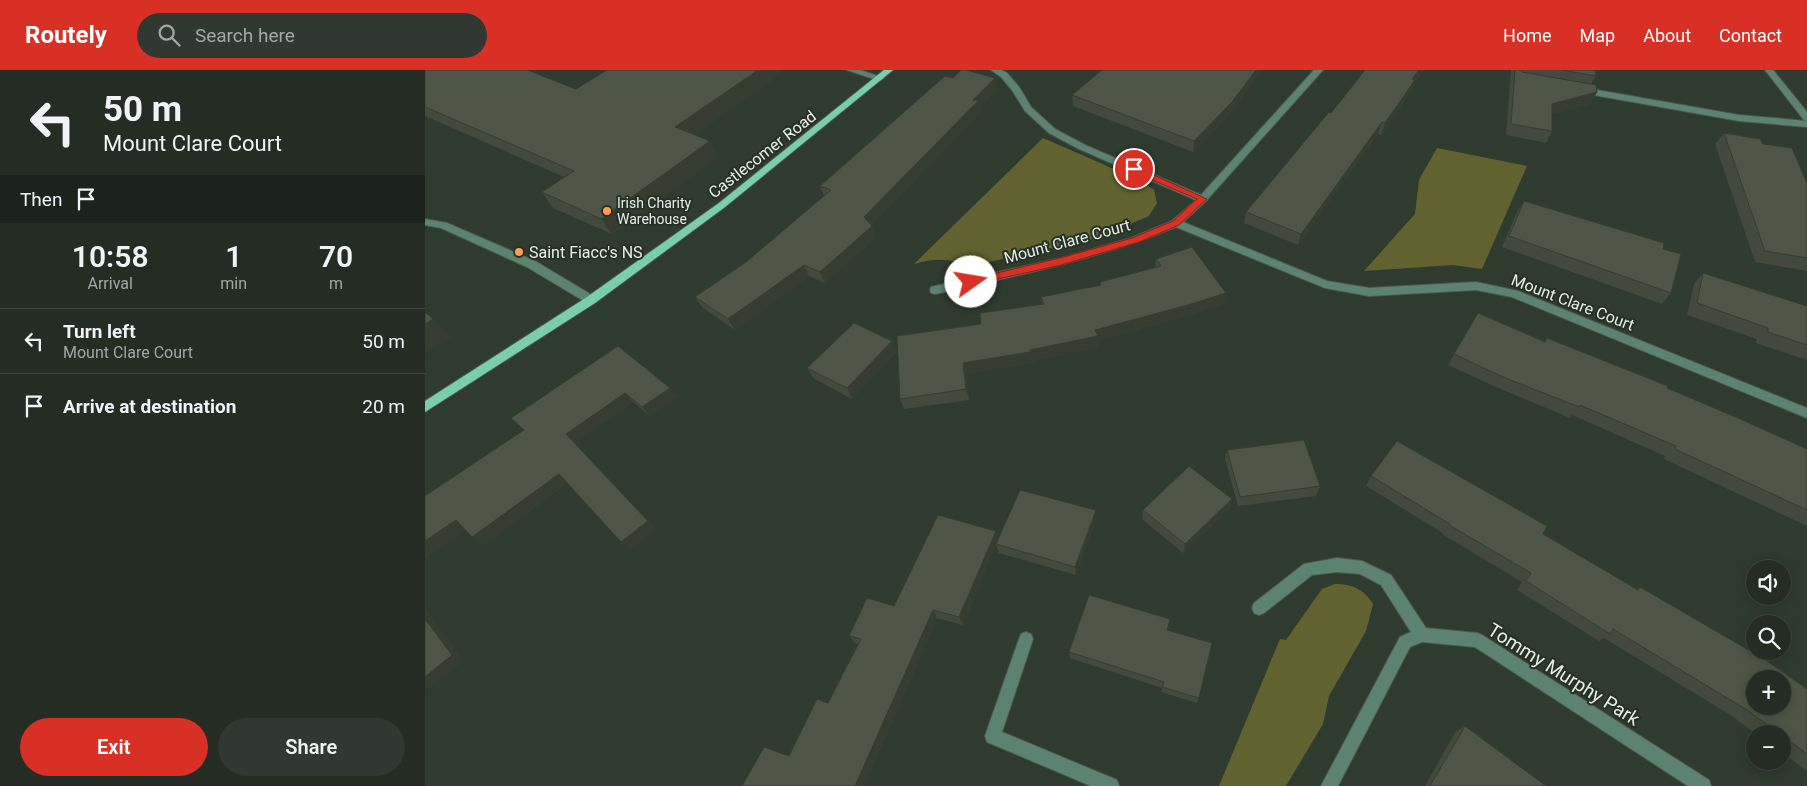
<!DOCTYPE html>
<meta charset="utf-8">
<style>
:root{--surface:#242c24;--page:#303831;--text:#f1f3f6;--muted:#a3a7a6;--line:#414841;--accent:#d93025}
body{margin:0;font-family:Roboto,sans-serif;background:var(--page);color:var(--text);height:100vh;display:flex;flex-direction:column;font-size:19px;white-space:nowrap}
*{box-sizing:border-box;margin:0}
p{font-size:16px;color:var(--muted)}
.icon{flex:none;width:28px;height:28px;fill:none;stroke:currentColor;stroke-width:2;stroke-linecap:round;stroke-linejoin:round}
.map{position:relative;flex:1;overflow:hidden}
.panel{display:flex;flex-direction:column;background:var(--surface);width:425px}
.panel>*{flex:none}
.guide{background:#242c24;color:var(--text);overflow:hidden}
.controls{position:absolute;left:1321px;top:490px;display:grid;gap:10px}
.controls a{display:grid;place-items:center;width:45px;height:45px;border-radius:50%;background:var(--surface);box-shadow:0 2px 12px #0003,0 0 0 1px var(--line);font-size:25px}
.pin{position:absolute;display:grid;place-items:center;width:42px;height:42px;color:#fff;margin:-21px;border:2px solid #fff;border-radius:50%;box-shadow:0 1px 5px #0007}
.me{position:absolute;width:55px;margin:-28px;rotate:77deg;stroke-linejoin:round;filter:drop-shadow(0 0 4px #0008)}
.turn{display:flex;align-items:center;gap:18px;height:105px;padding:0 20px;font-size:22px}
.turn .icon{width:65px;height:65px;stroke-width:2.5}
.turn b{display:block;font-size:35px;line-height:42px}
.then{display:flex;align-items:center;height:48px;padding:0 20px;background:#0003;gap:10px;font-size:19px}
.eta{display:flex;justify-content:space-evenly;align-items:center;height:85px;text-align:center}
.eta b{font-size:30px;font-weight:600;line-height:35px}
.action{display:flex;gap:10px;margin-top:auto;padding:10px 20px}
.action a{flex:1;height:58px;border-radius:30px;background:var(--accent);color:#fff;font-size:20px;font-weight:600;line-height:58px;text-align:center}
.action a+a{background:var(--page);color:var(--text)}
ul{padding:0;list-style:none}
li{display:flex;align-items:center;gap:15px;height:65px;padding:0 20px;border-top:1px solid var(--line)}
li div{flex:1}
li b{display:block;font-size:19px}
li em{font-style:normal}
header{display:flex;align-items:center;gap:30px;box-sizing:border-box;height:70px;padding:0 25px;background:var(--accent);color:#fff}
header strong{font-size:24px}
nav{display:flex;gap:28px;margin-inline-start:auto;font-size:18px}
.search{width:350px;height:45px;background:var(--page);display:flex;align-items:center;gap:12px;box-sizing:border-box;padding:0 18px;border-radius:28px;color:var(--muted);font-size:19px}
main{display:flex;flex:1;min-height:0}
.map>svg:first-child{display:block}
.green{fill:#626230}
.lines{fill:none;stroke-linecap:round;stroke-linejoin:round}
.minor-casing{stroke:#4d584d;stroke-width:2}
.major-casing{stroke:#4d584d;stroke-width:2}
.minor{fill:#5c8372;fill-rule:evenodd}
.major{fill:#7bceab;fill-rule:evenodd}
.wall{fill:#43493c}
.shaded-wall{fill:#373c31}
.building{fill:#4e5546;stroke:#373c31;fill-rule:evenodd}
.route{fill:#d93025;stroke:#8d1f18}
.poi-dot{fill:#ff9b59;stroke:#263126;stroke-width:2}
.labels{text-anchor:middle;stroke-width:4;stroke-linejoin:round;paint-order:stroke}
.far-poi-label{font-size:14px;fill:#e7eee7;stroke:#263126;text-anchor:start}
.street-label{font-size:16px;fill:#e7eee7;stroke:#263126}
.poi-label{font-size:16px;fill:#e7eee7;stroke:#263126;text-anchor:start}
.near-street-label{font-size:19px;fill:#e7eee7;stroke:#263126}
</style>
<header>
<strong>Routely</strong>
<div class="search"><svg class="icon" aria-label="search" viewBox="0 0 24 24"><circle cx="10" cy="10" r="6"/><path d="M15 15l6 6"/></svg>Search here</div>
<nav><a>Home</a><a>Map</a><a>About</a><a>Contact</a></nav>
</header>
<main>
<section class="panel">
<div class="guide">
<div class="turn"><svg class="icon" aria-label="left" viewBox="0 0 24 24"><path d="M17 20v-9H6M10 6l-5 5 5 5"/></svg><div><b>50 m</b>Mount Clare Court</div></div>
<div class="then">Then<svg class="icon" aria-label="arrive" viewBox="0 0 24 24"><path d="M6 21V4h12l-3 4 3 4H6"/></svg></div>
</div>
<div class="eta">
<div><b>10:58</b><p>Arrival</p></div>
<div><b>1</b><p>min</p></div>
<div><b>70</b><p>m</p></div>
</div>
<ul>
<li><svg class="icon" aria-label="left" viewBox="0 0 24 24"><path d="M17 20v-9H6M10 6l-5 5 5 5"/></svg><div><b>Turn left</b><p>Mount Clare Court</p></div><em>50 m</em></li>
<li><svg class="icon" aria-label="arrive" viewBox="0 0 24 24"><path d="M6 21V4h12l-3 4 3 4H6"/></svg><div><b>Arrive at destination</b></div><em>20 m</em></li>
</ul>
<div class="action"><a>Exit</a><a>Share</a></div>
</section>
<div class="map">
<svg width="1382" height="716" viewBox="0 0 1382 716">
<rect width="100%" height="100%" fill="#303b30"/>
<!-- green -->
<path class="green" d="M618,68L714,110L729,120L732,133L724,146L672,168L546,196C526,188 509,188 489,194Z
M1012,78L1102,96L1057,199L1028,195L939,201L990,144L994,110Z
M910,514C927,514 939,519 948,534L941,561L904,626L898,654L861,716H794L855,569L861,570L897,519Z"/>
<g class="lines">
<defs>
<path id="minor" d="M422,0H435L459,8L455,11Z
M566,0H576L582,3L594,17L606,37L630,59L660,75L776,125L889,0H898L781,131L758,152L902,211L944,218L1051,212L1093,221L1382,338V348L1087,227L1051,220L944,226L900,218L751,157C673,189 592,206 510,224L506,223L505,220L506,217L510,216L636,188L706,168L747,151L771,130L654,79L624,63L600,41L587,20L576,7Z
M1340,0H1348L1382,42V51L1379,50Z
M1155,17L1314,45L1382,51V57L1314,51L1152,22L1151,20Z
M0,149L22,153L110,191L170,227L172,230L166,234L162,233L102,197L16,158L0,155Z
M912,488L937,491L966,505L1001,558L1052,563L1057,565L1284,710L1286,716H1263L1050,577L997,572L985,577L913,716H896L975,567L986,562L956,515L935,504L912,502L887,505L839,543L834,545L829,543L827,538L829,533L879,494Z
M601,562L606,564L608,569L577,662L692,710L694,716H666L562,672L560,666L594,569L596,564Z"/>
<path id="major" d="M459,0H468L300,137L170,233L0,342V331L162,227L294,133Z"/>
</defs>
<!-- minor casing -->
<use href="#minor" class="minor-casing"/>
<!-- major casing -->
<use href="#major" class="major-casing"/>
<!-- minor -->
<use href="#minor" class="minor"/>
<!-- major -->
<use href="#major" class="major"/>
</g>
<!-- wall -->
<path class="wall" d="M0,0L151,19L182,0H354L355,4L269,65L285,71L293,87L187,164L128,138L117,122L139,107L0,46Z
M677,0H837L805,44L768,82L648,36L647,25Z
M940,0H999L990,12L986,21L956,65L953,64L873,175L819,153L821,142L906,43Z
M1086,0H1170L1171,6L1166,14L1172,22L1165,34L1127,44V61L1121,73L1081,65Z
M572,19L554,37L555,43L446,155L451,167L400,213L384,206L310,260L278,238L270,227L321,192L399,126L395,116Z
M1299,63L1338,74L1382,113V201L1330,192L1290,74Z
M1099,131L1238,179L1246,223L1237,234L1077,177L1092,142Z
M731,189L799,234L762,246L673,270V277L607,291V293L541,304L544,330L479,339L475,329L556,254L617,234L616,227L675,215V212L730,198Z
M1278,203L1382,236V290L1331,273L1332,269L1262,245L1269,214Z
M1053,243L1120,271L1122,268L1242,318L1382,379V456L1239,389L1240,386L1147,345L1145,348L1071,317L1023,295Z
M467,271L471,282L427,329L388,308L382,298Z
M193,276L245,318L252,327L225,346L208,332L150,373L231,459L205,479L142,413L59,475L47,467L40,460L0,488V426L99,360Z
M802,380L895,416L891,426L813,436L800,389Z
M946,406L1118,464L1212,519L1215,517L1326,582L1328,581L1382,619V701L1358,683V664H1331L1307,646L1179,568L1174,571L1092,520L1097,512L1017,464L1018,463L941,416Z
M807,429L804,439L758,483L717,449L718,440Z
M671,450L651,505L574,483L571,474L538,555L512,548L439,716H317L364,686L403,633L433,574L430,573L424,566L469,536L571,461L573,470Z
M744,556L743,560L774,628L772,633L736,622L737,618L645,588L644,582Z
M1040,656L1121,716H1000L1031,661Z"/>
<!-- shaded-wall -->
<path class="shaded-wall" d="M333,0H354L355,4L258,73L250,57Z
M831,0H837L805,44L768,82L769,71Z
M994,0H999L990,12L986,21L956,65L960,53L987,9Z
M570,8L572,19L554,37L555,43L443,159L439,147L548,30Z
M1172,22L1165,34L1121,46L1127,34Z
M957,52L953,64L873,175L876,164Z
M285,71L293,87L187,164L176,149Z
M447,156L451,167L400,213L395,202Z
M379,195L384,206L310,260L303,249Z
M801,223L799,234L762,246L673,270V277L607,291V293L541,304L544,330L541,319L538,293L605,280L670,260Z
M0,242L27,267L0,283Z
M467,271L471,282L427,329L422,318Z
M245,318L252,327L225,346L217,337Z
M200,323L208,332L150,373L231,459L205,479L196,472L141,364Z
M134,404L143,412L59,475L47,467Z
M807,429L804,439L758,483L760,474Z
M671,440V450L651,505L650,497Z
M31,450L43,458L0,488V471Z
M571,461L573,470L538,555L534,547Z
M0,538L39,591L3,619L0,618Z
M508,540L512,548L439,716H430Z"/>
<!-- building -->
<path class="building" d="M0,0H102L151,19L182,0H333L250,57L285,71L176,149L117,122L149,101L0,37Z
M536,0H541L570,8L548,30L553,31L439,147L447,156L395,202L379,195L303,249L270,227L321,192L406,120L395,116L520,6L528,8Z
M677,0H831L807,32L769,71L647,25Z
M940,0H994L987,9L990,10L960,53L957,52L876,164L821,142L904,42L906,43Z
M1090,0H1096L1097,2L1171,15L1172,22L1127,34V61L1086,54Z
M1137,0H1170L1171,6Z
M1299,63L1335,69L1338,74L1367,78L1382,113V188L1340,181Z
M1099,131L1239,173L1238,179L1256,184L1246,223L1084,166Z
M767,177L801,223L763,235L670,260L673,266L605,280V282L538,293L541,319L475,329L472,266L556,254L555,243L619,234L616,227L676,215L675,212L736,196L731,189Z
M1278,203L1382,236V275L1343,262V258L1272,233Z
M0,242L8,249L0,254Z
M1053,243L1120,272L1122,268L1243,316L1242,318L1313,348L1382,379V440L1250,379L1251,376L1155,335L1154,337L1078,307L1029,284Z
M429,253L467,271L422,318L382,298Z
M193,276L245,318L217,337L200,323L141,364L223,451L196,472L134,404L47,467L31,450L0,471V426L99,360L86,348Z
M879,370L895,416L815,427L802,380Z
M972,371L1122,456L1118,464L1213,520L1215,517L1327,582L1328,581L1382,619V684L1358,666V664H1355L1322,640L1188,559L1185,564L1101,511L1106,503L1024,455L1025,454L946,406ZM1330,609H1358V636H1330Z
M764,396L807,429L760,474L718,440Z
M595,420L671,440L650,497L571,474Z
M513,445L571,461L534,547L508,540L430,716H317L339,677L364,686L392,629L403,633L436,569L424,566L442,528L469,536Z
M664,525L745,549L742,560L787,573L774,628L737,617L739,612L644,582Z
M0,549L27,585L0,607Z
M1040,656L1121,716H1005Z"/>
<!-- route -->
<path class="route" d="M709,96L782,129L754,155L714,172L636,195L546,215L542,214V210L546,209L635,188L707,168L748,151L772,129L706,101L704,99Z"/>
<!-- markers -->
<g class="poi-dot">
<circle cx="182" cy="141" r="5"/>
<circle cx="94" cy="182" r="5"/>
</g>
<g class="labels">
<!-- far-poi labels -->
<g class="far-poi-label">
<text x="192" y="138">Irish Charity<tspan x="192" dy="16">Warehouse</tspan></text>
</g>
<!-- street labels -->
<g class="street-label">
<text transform="translate(337 84) rotate(-38)" y="6">Castlecomer Road</text>
<text transform="translate(642 171) rotate(-15)" y="6">Mount Clare Court</text>
<text transform="translate(1148 232) rotate(21)" y="6">Mount Clare Court</text>
</g>
<!-- poi labels -->
<g class="poi-label">
<text x="104" y="188">Saint Fiacc's NS</text>
</g>
<!-- near-street labels -->
<g class="near-street-label">
<text transform="translate(1139 604) rotate(32)" y="7">Tommy Murphy Park</text>
</g>
</g>
</svg>
<div class="controls">
<a><svg class="icon" aria-label="sound" viewBox="0 0 24 24"><path d="M4 9h4l5-4v14l-5-4H4zM17 9q2 3 0 6"/></svg></a>
<a><svg class="icon" aria-label="search" viewBox="0 0 24 24"><circle cx="10" cy="10" r="6"/><path d="M15 15l6 6"/></svg></a>
<a>+</a>
<a>−</a>
</div>
<div class="pin" style="left:709px;top:99px;background:#d93025"><svg class="icon" aria-label="arrive" viewBox="0 0 24 24"><path d="M6 21V4h12l-3 4 3 4H6"/></svg></div>
<svg class="me" style="left:546px;top:212px" viewBox="-20 -20 40 40"><circle r="19" fill="#fff"/><path d="M0-13L10 11 0 6-10 11z" fill="#d93025"/></svg>
</div>
</main>
